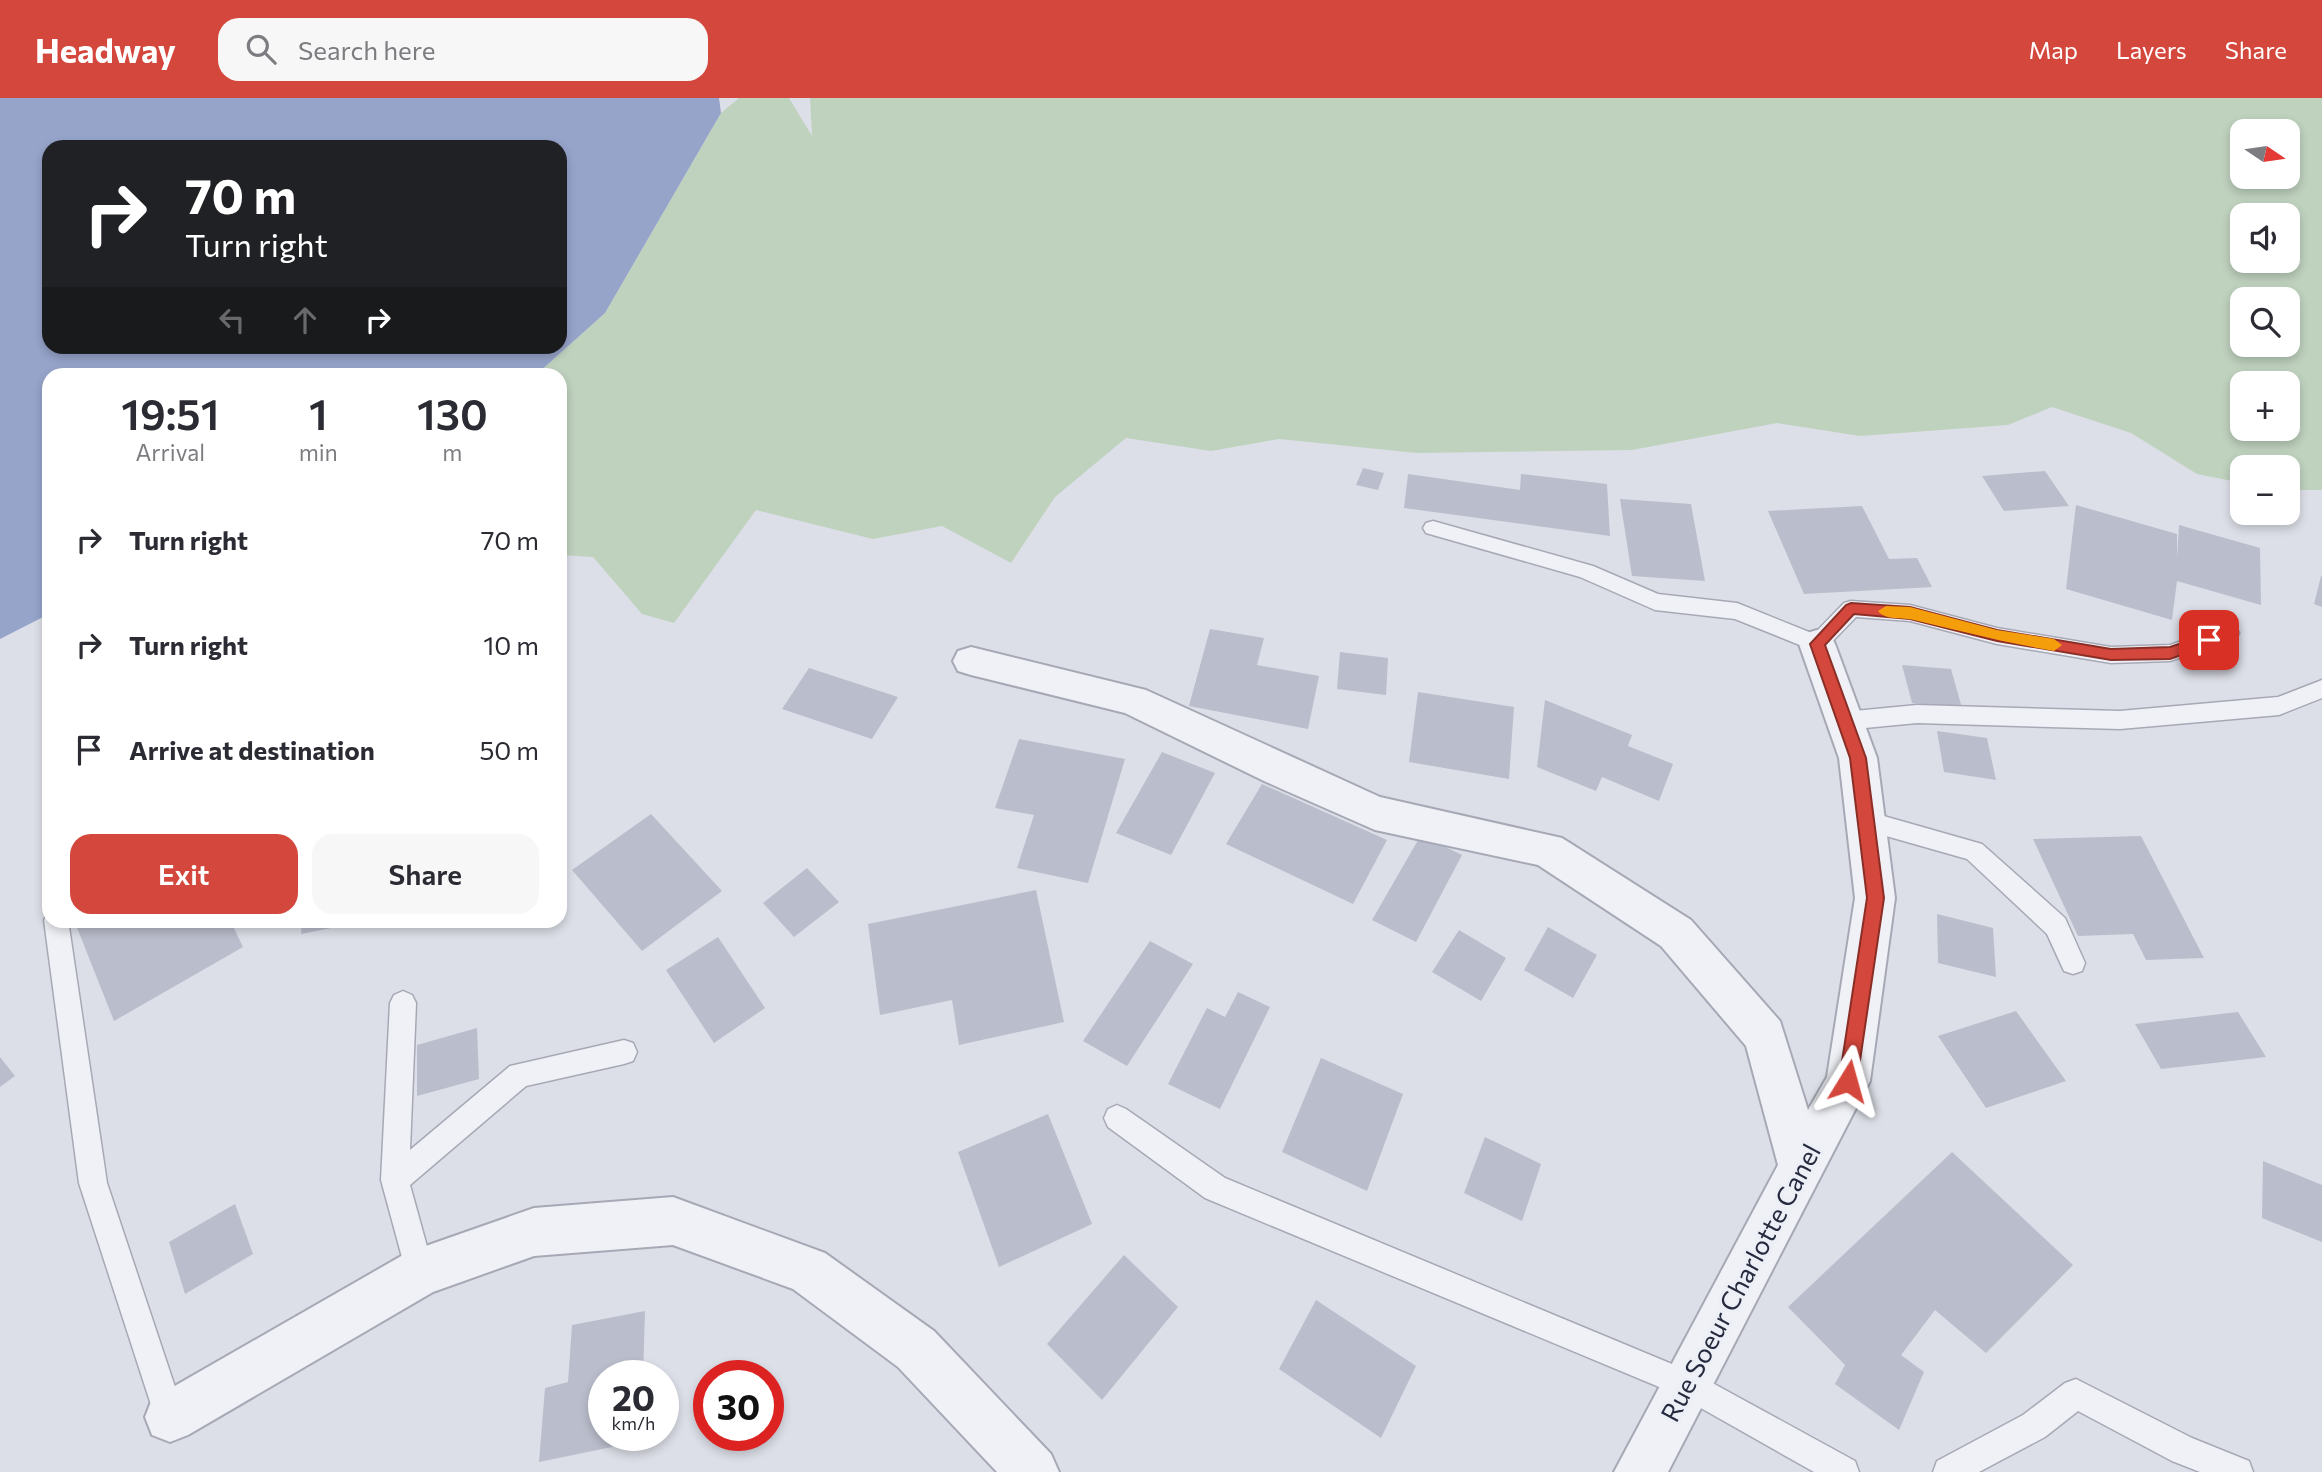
<!DOCTYPE html>
<meta charset="utf-8">
<style>
:root{--surface:#fff;--page:#f7f7f7;--text:#2b2b33;--muted:#7c7c81;--accent:#d4473c}
body{margin:0;font-family:Commissioner,sans-serif;background:var(--page);color:var(--text);height:100vh;display:flex;flex-direction:column;font-size:26px;white-space:nowrap}
*{box-sizing:border-box;margin:0}
p{font-size:23px;color:var(--muted)}
.icon{flex:none;width:38px;height:38px;fill:none;stroke:currentColor;stroke-width:2;stroke-linecap:round;stroke-linejoin:round}
.map{position:relative;flex:1;overflow:hidden}
.details{position:absolute;left:42px;top:270px;width:525px;height:560px;display:flex;flex-direction:column;background:var(--surface);border-radius:21px;box-shadow:0 4px 10px #0003}
.details>*{flex:none}
.hud{position:absolute;left:42px;top:42px;width:525px;height:214px;border-radius:21px;box-shadow:0 4px 10px #0003;background:#202124;color:#fff;overflow:hidden}
.needle{width:46px;rotate:103deg}
.buttons{position:absolute;left:2230px;top:21px;display:grid;gap:14px}
.buttons a{display:grid;place-items:center;width:70px;height:70px;border-radius:14px;background:var(--surface);box-shadow:0 4px 10px #0003;font-size:35px}
.speed{position:absolute;left:588px;top:1262px;display:flex;gap:14px;font-size:35px;font-weight:700;text-align:center}
.speed>*{display:grid;place-content:center;width:91px;height:91px;border-radius:50%;background:var(--surface);box-shadow:0 4px 10px #0003;line-height:1}
.speed small{font-size:18px;font-weight:400}
.speed .limit{border:10px solid #d22;background:#fff;color:#111}
.pin{position:absolute;display:grid;place-items:center;width:60px;height:60px;color:#fff;margin:-30px;border-radius:14px;box-shadow:0 4px 10px #0006}
.me{position:absolute;width:77px;margin:-38px;rotate:8deg;stroke-linejoin:round;filter:drop-shadow(0 0 5px #0008)}
.turn{display:flex;align-items:center;gap:24px;height:147px;padding:0 28px;font-size:32px}
.turn .icon{width:91px;height:91px;stroke-width:2.5}
.turn b{display:block;font-size:49px;line-height:60px}
.lanes{display:flex;align-items:center;height:66px;padding:0 28px;background:#0003;justify-content:center;gap:35px;direction:ltr}
.lanes .off{opacity:.35}
.eta{display:flex;justify-content:space-evenly;align-items:center;height:119px;text-align:center}
.eta b{font-size:42px;font-weight:600;line-height:49px}
.cta{display:flex;gap:14px;margin-top:auto;padding:14px 28px}
.cta a{flex:1;height:80px;border-radius:21px;background:var(--accent);color:#fff;font-size:28px;font-weight:600;line-height:80px;text-align:center}
.cta a+a{background:var(--page);color:var(--text)}
ul{padding:0;list-style:none}
li{display:flex;align-items:center;gap:21px;height:105px;padding:0 28px}
li div{flex:1}
li b{display:block;font-size:26px}
li em{font-style:normal}
header{display:flex;align-items:center;gap:42px;box-sizing:border-box;height:98px;padding:0 35px;background:var(--accent);color:#fff}
header strong{font-size:33px}
nav{display:flex;gap:38px;margin-inline-start:auto;font-size:24px}
.search{width:490px;height:63px;background:var(--page);display:flex;align-items:center;gap:18px;box-sizing:border-box;padding:0 24px;border-radius:21px;color:var(--muted);font-size:26px}
.map>svg:first-child{display:block}
.green{fill:#bfd2be;fill-rule:evenodd}
.water{fill:#96a4ca;fill-rule:evenodd}
.building{fill:#babdcb}
.lines{fill:none;stroke-linecap:round;stroke-linejoin:round}
.lane-casing{stroke:#a6a9b5;stroke-width:3}
.street-casing{stroke:#a6a9b5;stroke-width:4}
.lane{fill:#f0f1f6;fill-rule:evenodd}
.street{fill:#f0f1f6;fill-rule:evenodd}
.route{fill:#d4473c;stroke:#8a2e27;stroke-width:2}
.slow{fill:#f59e0b}
.labels{text-anchor:middle;stroke-width:7;stroke-linejoin:round;paint-order:stroke}
.street-label{font-size:26px;fill:#262a3f;stroke:#edeff6}
</style>
<header>
<strong>Headway</strong>
<div class="search"><svg class="icon" aria-label="search" viewBox="0 0 24 24"><circle cx="10" cy="10" r="6"/><path d="M15 15l6 6"/></svg>Search here</div>
<nav><a>Map</a><a>Layers</a><a>Share</a></nav>
</header>
<div class="map">
<svg width="2322" height="1374" viewBox="0 0 2322 1374">
<rect width="100%" height="100%" fill="#dddfe8"/>
<!-- green -->
<path class="green" d="M739,0H789L812,38L810,0H2322V392H2287V369H2242V385L2197,376L2131,335L2052,309L2008,327L1860,338L1777,325L1632,352L1417,355L1279,341L1211,353L1126,340L1055,399L1011,465L942,428L873,441L756,412L674,525L642,516L593,459L560,457V276H537L605,215L721,15ZM2242,33H2287V79H2242ZM2242,117H2287V163H2242ZM2242,201H2287V247H2242ZM2242,285H2287V331H2242Z"/>
<!-- water -->
<path class="water" d="M0,0H719L721,15L605,215L537,276H49V516L0,541ZM560,49V248H49V49Z"/>
<!-- building -->
<path class="building" d="M1363,370L1384,375L1378,392L1356,387Z
M2045,373L2069,408L2004,413L1982,378Z
M1408,376L1520,392L1521,376L1607,386L1610,438L1404,410Z
M1620,401L1691,406L1705,483L1632,478Z
M2076,407L2177,436V461L2179,427L2260,450L2261,507L2177,483L2172,522L2066,491Z
M1862,408L1889,461L1917,460L1932,489L1804,496L1768,413Z
M2321,478H2322V509L2314,506Z
M1210,531L1264,540L1257,567L1319,578L1308,631L1189,608Z
M1340,554L1388,560L1386,597L1337,591Z
M1902,567L1951,571L1962,610L1912,605Z
M809,570L898,599L872,641L782,611Z
M1418,594L1514,609L1509,681L1409,664Z
M1545,602L1632,637L1628,648L1673,666L1659,703L1602,679L1596,693L1537,669Z
M1937,633L1987,640L1996,682L1944,674Z
M1019,641L1125,661L1088,785L1017,770L1034,717L995,710Z
M1162,654L1215,675L1171,757L1116,735Z
M1262,686L1387,742L1353,806L1226,746Z
M651,716L722,793L642,853L572,772Z
M1421,737L1462,757L1416,844L1372,822Z
M2141,738L2204,860L2146,862L2133,836L2078,838L2033,741Z
M807,770L839,804L794,839L763,805Z
M1036,792L1064,924L959,947L952,902L880,917L868,826Z
M1937,816L1993,830L1996,879L1938,865Z
M74,822H230L243,849L114,923Z
M302,822H361V824L301,836Z
M1548,829L1597,857L1573,900L1524,872Z
M1459,832L1506,860L1481,903L1432,874Z
M718,839L765,910L714,945L666,872Z
M1150,843L1193,866L1127,968L1083,943Z
M1238,894L1270,909L1220,1011L1168,986L1207,910L1225,919Z
M2016,913L2066,983L1986,1010L1938,938Z
M2238,914L2266,959L2161,971L2135,926Z
M477,930L479,981L417,998V947Z
M0,959L15,978L0,989Z
M1321,960L1403,996L1367,1093L1282,1054Z
M1048,1016L1092,1126L999,1169L958,1054Z
M1485,1039L1541,1066L1522,1123L1464,1095Z
M1952,1054L2073,1167L1986,1255L1935,1212L1901,1257L1924,1274L1899,1332L1835,1286L1845,1267L1788,1209Z
M2263,1063L2322,1087V1144L2262,1120Z
M235,1106L253,1156L185,1196L169,1144Z
M1124,1157L1178,1209L1102,1302L1047,1246Z
M1316,1202L1416,1268L1381,1340L1279,1271Z
M645,1213L643,1278H604V1337H641V1343L539,1364L545,1290L568,1284L572,1227Z"/>
<g class="lines">
<defs>
<path id="lane" d="M1433,423L1593,468L1658,496L1737,505L1814,536L1844,505L1851,503L1910,507L1997,530L2111,549L2170,547L2229,527L2236,529L2239,535L2236,541L2170,563L2111,565L1997,546L1910,523L1856,519L1824,552L1817,554L1735,521L1655,512L1580,479L1426,435L1423,430L1426,425Z
M2322,582V600L2279,617L2120,631L1917,625L1844,632L1836,629L1833,623L1836,617L1844,614L1917,607L2120,613L2278,599Z
M1866,713L1982,746L2065,820L2085,865L2082,873L2073,876L2064,873L2047,836L1967,761L1858,730L1854,723L1858,716Z
M49,814V822H68L107,1085L185,1319L181,1330L170,1334L159,1330L155,1319L79,1085L44,822Z
M403,893L412,897L416,905L410,1052L510,968L624,942L633,945L637,954L633,963L624,966L526,988L410,1087L434,1174L430,1184L420,1188L410,1184L406,1174L381,1082L390,905L394,897Z
M1117,1007L1126,1011L1225,1080L1696,1276L1855,1363L1859,1374H1814L1676,1296L1205,1100L1108,1029L1104,1020L1108,1011Z
M2076,1281L2192,1340L2249,1363L2253,1374H2200L2172,1363L2078,1313L2045,1339L1979,1374H1933L1937,1363L2023,1317L2065,1285Z"/>
<path id="street" d="M1817,532L1830,536L1835,546L1877,660L1895,800L1870,983L1668,1374H1614L1778,1067L1746,948L1661,848L1538,767L1375,732L1264,683L1125,615L971,577L958,573L953,563L958,553L971,549L1146,592L1380,699L1562,740L1691,822L1780,923L1808,1012L1827,979L1855,800L1839,660L1799,546L1804,536Z
M673,1099L825,1155L934,1233L1051,1356L1059,1374H997L898,1269L793,1191L673,1147L534,1158L433,1194L188,1337L170,1344L152,1337L145,1319L152,1301L403,1157L420,1150L534,1110Z"/>
</defs>
<!-- lane casing -->
<use href="#lane" class="lane-casing"/>
<!-- street casing -->
<use href="#street" class="street-casing"/>
<!-- lane -->
<use href="#lane" class="lane"/>
<!-- street -->
<use href="#street" class="street"/>
</g>
<!-- route -->
<path class="route" d="M1851,505L1910,509L1997,532L2111,551L2170,549L2209,536L2217,542L2214,546L2170,561L2111,562L1997,543L1910,521L1854,516L1825,547L1866,660L1884,800L1857,983L1854,989L1848,992L1841,989L1839,983L1867,800L1850,660L1810,546L1846,507Z"/>
<!-- slow -->
<path class="slow" d="M1886,508L1910,509L1997,532L2054,541L2062,547L2054,553C2007,545 1961,533 1914,522C1903,519 1886,523 1878,513Z"/>
<g class="labels">
<!-- street labels -->
<g class="street-label">
<text transform="translate(1741 1185) rotate(-62)" y="9">Rue Soeur Charlotte Canel</text>
</g>
</g>
</svg>
<div class="buttons">
<a><svg class="needle" viewBox="-14 -14 28 28"><path d="M0-13l5 13h-10z" fill="#e53935"/><path d="M0 13l5-13h-10z" fill="#7c7c81"/></svg></a>
<a><svg class="icon" aria-label="sound" viewBox="0 0 24 24"><path d="M4 9h4l5-4v14l-5-4H4zM17 9q2 3 0 6"/></svg></a>
<a><svg class="icon" aria-label="search" viewBox="0 0 24 24"><circle cx="10" cy="10" r="6"/><path d="M15 15l6 6"/></svg></a>
<a>+</a>
<a>−</a>
</div>
<div class="speed"><div>20<small>km/h</small></div><div class="limit">30</div></div>
<div class="pin" style="left:2209px;top:542px;background:#d93025"><svg class="icon" aria-label="arrive" viewBox="0 0 24 24"><path d="M6 21V4h12l-3 4 3 4H6"/></svg></div>
<svg class="me" style="left:1848px;top:983px" viewBox="-20 -20 40 40"><path d="M0-17L14 15 0 8-14 15z" fill="#d4473c" stroke="#fff" stroke-width="4"/></svg>
<div class="hud">
<div class="turn"><svg class="icon" aria-label="right" viewBox="0 0 24 24"><path d="M7 20v-9h11M14 6l5 5-5 5"/></svg><div><b>70 m</b>Turn right</div></div>
<div class="lanes"><svg class="icon off" aria-label="left" viewBox="0 0 24 24"><path d="M17 20v-9H6M10 6l-5 5 5 5"/></svg><svg class="icon off" aria-label="ahead" viewBox="0 0 24 24"><path d="M12 20V5M6 11l6-6 6 6"/></svg><svg class="icon" aria-label="right" viewBox="0 0 24 24"><path d="M7 20v-9h11M14 6l5 5-5 5"/></svg></div>
</div>
<section class="details">
<div class="eta">
<div><b>19:51</b><p>Arrival</p></div>
<div><b>1</b><p>min</p></div>
<div><b>130</b><p>m</p></div>
</div>
<ul>
<li><svg class="icon" aria-label="right" viewBox="0 0 24 24"><path d="M7 20v-9h11M14 6l5 5-5 5"/></svg><div><b>Turn right</b></div><em>70 m</em></li>
<li><svg class="icon" aria-label="right" viewBox="0 0 24 24"><path d="M7 20v-9h11M14 6l5 5-5 5"/></svg><div><b>Turn right</b></div><em>10 m</em></li>
<li><svg class="icon" aria-label="arrive" viewBox="0 0 24 24"><path d="M6 21V4h12l-3 4 3 4H6"/></svg><div><b>Arrive at destination</b></div><em>50 m</em></li>
</ul>
<div class="cta"><a>Exit</a><a>Share</a></div>
</section>
</div>
